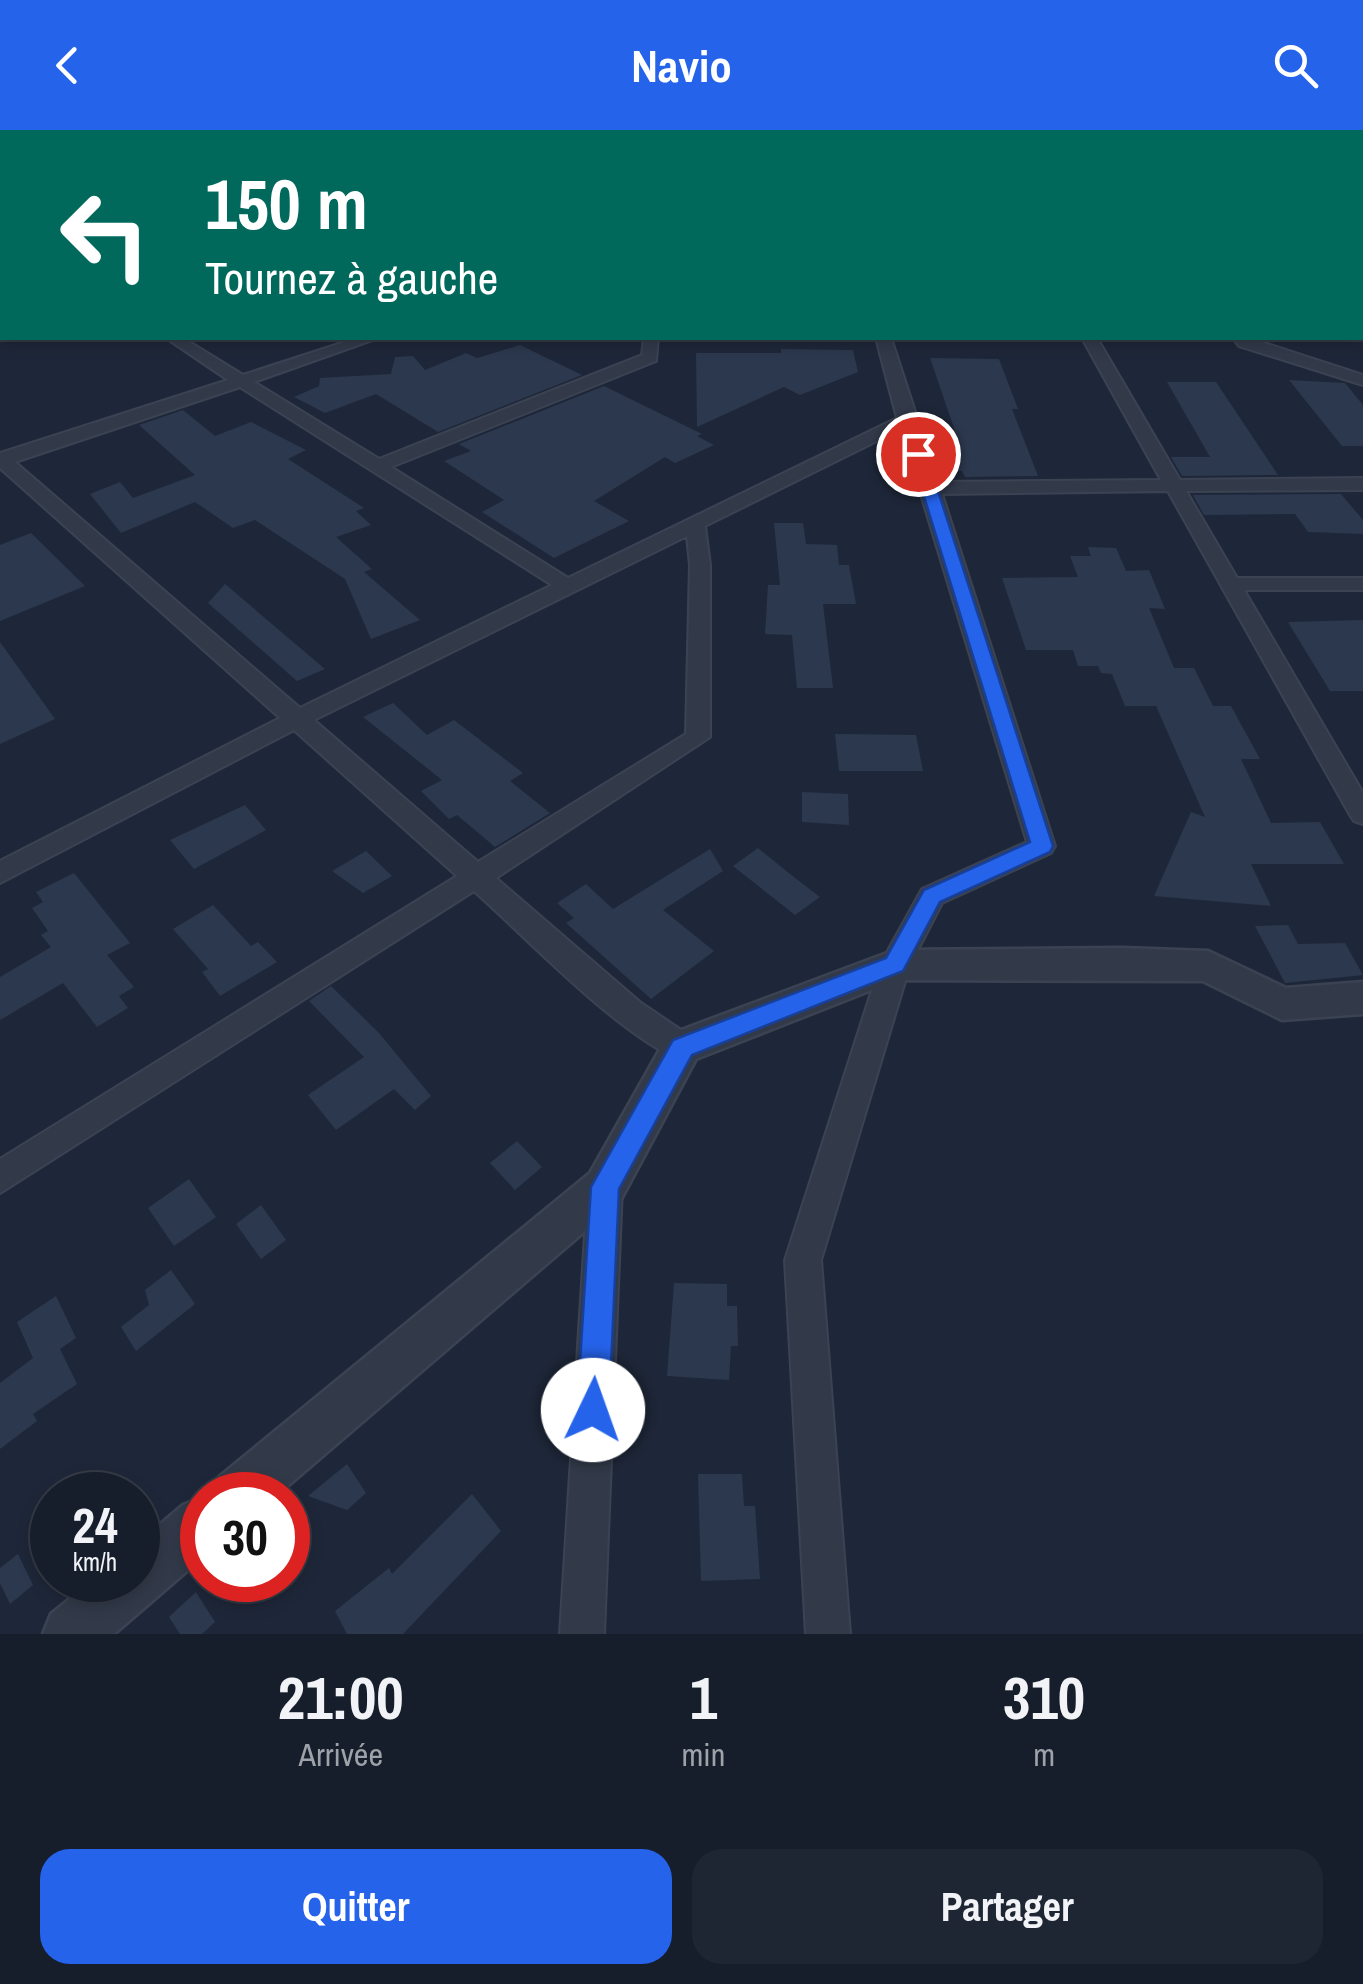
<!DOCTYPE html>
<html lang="fr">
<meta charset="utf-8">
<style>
:root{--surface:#161d2b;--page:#1f2633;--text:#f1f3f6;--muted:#9ea2a9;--line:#353b47;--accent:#2563eb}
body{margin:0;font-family:"Archivo Narrow",sans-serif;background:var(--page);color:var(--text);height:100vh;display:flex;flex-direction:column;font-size:38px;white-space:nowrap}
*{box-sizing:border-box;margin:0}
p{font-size:32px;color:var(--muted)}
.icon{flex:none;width:55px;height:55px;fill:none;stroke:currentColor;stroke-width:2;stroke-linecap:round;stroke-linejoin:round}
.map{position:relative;height:1504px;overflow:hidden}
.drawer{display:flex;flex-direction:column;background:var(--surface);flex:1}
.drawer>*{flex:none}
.top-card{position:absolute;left:0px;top:0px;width:1365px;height:210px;box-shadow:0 5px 15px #0003,0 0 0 2px var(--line);background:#00695c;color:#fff;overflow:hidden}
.speed{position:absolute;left:30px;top:1342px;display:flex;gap:20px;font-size:50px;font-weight:700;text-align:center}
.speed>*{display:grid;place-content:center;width:130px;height:130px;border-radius:50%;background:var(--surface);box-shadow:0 5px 15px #0003,0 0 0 2px var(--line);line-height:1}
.speed small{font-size:25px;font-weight:400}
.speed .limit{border:15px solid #d22;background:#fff;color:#111}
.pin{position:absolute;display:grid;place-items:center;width:85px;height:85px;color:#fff;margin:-42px;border:5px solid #fff;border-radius:50%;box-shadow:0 2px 10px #0007}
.me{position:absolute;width:110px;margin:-55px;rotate:3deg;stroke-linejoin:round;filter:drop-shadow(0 0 8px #0008)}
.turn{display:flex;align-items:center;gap:35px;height:210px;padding:0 40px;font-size:45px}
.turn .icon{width:130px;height:130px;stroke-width:2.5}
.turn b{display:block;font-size:70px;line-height:85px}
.eta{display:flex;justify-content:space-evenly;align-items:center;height:170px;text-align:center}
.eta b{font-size:60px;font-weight:700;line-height:70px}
.action{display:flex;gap:20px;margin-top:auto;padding:20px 40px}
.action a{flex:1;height:115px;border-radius:30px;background:var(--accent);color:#fff;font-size:40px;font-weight:700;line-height:115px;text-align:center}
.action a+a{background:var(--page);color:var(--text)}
header{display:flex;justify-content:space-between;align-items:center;height:130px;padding:0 40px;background:var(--accent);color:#fff;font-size:45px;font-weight:700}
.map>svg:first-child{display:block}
.building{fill:#2c384e}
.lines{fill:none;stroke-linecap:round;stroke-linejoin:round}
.minor-casing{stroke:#3b4353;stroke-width:4}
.tertiary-casing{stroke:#3b4353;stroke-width:5}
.minor{fill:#323a4a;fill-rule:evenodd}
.tertiary{fill:#323a4a;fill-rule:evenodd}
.route{fill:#2563eb;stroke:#184099;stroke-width:2.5}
</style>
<header><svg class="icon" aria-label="back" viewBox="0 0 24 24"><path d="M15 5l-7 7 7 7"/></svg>Navio<svg class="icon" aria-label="search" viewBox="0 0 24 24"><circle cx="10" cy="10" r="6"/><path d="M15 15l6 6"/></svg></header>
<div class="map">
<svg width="1363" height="1504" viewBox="0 0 1363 1504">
<rect width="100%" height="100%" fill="#1e2739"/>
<!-- building -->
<path class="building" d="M520,215L582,245L438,302L376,264L325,283L294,267L319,256L320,248L391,244L395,227L413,226L425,240L466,223L477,228Z
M781,219L853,220L858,242L800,265L784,257L697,297L696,223H781Z
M930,228L999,229L1018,279H1012L1038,346L965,347L962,341H939L933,314L955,301Z
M1289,250L1345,253L1363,275V316H1342Z
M1167,252H1216L1278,345L1182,346L1171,327H1210Z
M604,256L702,304L697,306L714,315L675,333L665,327L594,371L629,391L554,428L482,382L504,370L444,331L471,321L459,314Z
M183,280L215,306L251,292L306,320L288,329L364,378L356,381L371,395L336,407L372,439L364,442L420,490L371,509L345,449L255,390L233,398L195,372L121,403L90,364L120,352L133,368L195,345L139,295Z
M1341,364L1363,390V404L1308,402L1295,384L1204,385L1193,365Z
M774,393H803L806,414L837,415L839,435H849L856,474H823L833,558H797L792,505L765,504L768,455H780Z
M31,403L85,456L0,491V415Z
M1088,417L1116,418L1126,441L1149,440L1165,479L1149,478L1174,538H1194L1213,576H1231L1260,629H1241L1271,693L1320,692L1344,734H1251L1271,776L1154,766L1191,682L1205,687L1156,576H1125L1112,544L1101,543L1098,536H1078L1073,520H1026L1002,448L1078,447L1070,426H1091Z
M225,454L325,539L297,551L208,473Z
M1363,490V561H1330L1288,492Z
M0,512L55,589L0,614Z
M393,573L427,605L454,590L523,643L510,651L550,683L495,717L457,685L449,689L421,661L442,650L363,587Z
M835,604L916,605L923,641H839Z
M802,662L848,664L849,695L802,692Z
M245,675L266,700L194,739L170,710Z
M758,718L790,744L820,767L795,785L733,736Z
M710,719L723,741L663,780L714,821L651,869L566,793L574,788L557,773L586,754L613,779Z
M366,721L392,746L363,763L332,741Z
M74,743L130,813L107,825L134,857L119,866L128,878L97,897L63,853L0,890V847L51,817L41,805L48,801L32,778L43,772L36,762Z
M213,775L251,816L258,812L277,832L220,866L202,842L208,839L173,799Z
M1288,795L1298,814L1345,813L1363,845L1285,853L1255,796Z
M331,856L379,903L431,966L415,980L394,959L336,1000L308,965L364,927L309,871Z
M517,1011L542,1037L515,1060L490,1033Z
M189,1049L216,1087L174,1116L148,1078Z
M261,1075L286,1110L261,1129L236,1094Z
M171,1140L195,1174L136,1221L121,1197L149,1175L145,1160Z
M674,1153L727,1154V1176H737L738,1216H731L729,1250L667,1246Z
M56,1166L76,1208L60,1219L77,1254L33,1284L37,1291L0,1319V1253L33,1228L17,1192Z
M347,1334L366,1363L347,1380L308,1366Z
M698,1344H742L744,1376H755L760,1449L701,1451Z
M472,1364L501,1401L403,1504H347L335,1481L389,1438L392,1444Z
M18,1424L33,1455L10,1474L0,1453V1438Z
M196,1462L215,1492L202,1504H180L169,1487Z"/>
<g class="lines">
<defs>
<path id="minor" d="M704,0H722L723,2H706Z
M828,0H838V2H828Z
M925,0H944L945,2H927Z
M1119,0H1139L1140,2H1121Z
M1259,0H1280L1281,2H1261Z
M1357,0H1363V3L1358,2Z
M1362,19H1363V25H1362Z
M0,22H2V28H0Z
M1362,70H1363V78H1362Z
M0,94L2,95V104L0,103Z
M1362,105H1363V113H1362Z
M1362,181H1363V191H1362Z
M166,208H183L243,245L357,208H378L254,252L379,329L642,225L644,208H658L656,231L391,337L568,448L897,288L876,208H891L938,352L1161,350L1082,208H1097L1180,350L1363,348V360L1186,361L1237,448H1363V460H1244L1363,663V694L1354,691L1350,685L1168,361L942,364L1055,716L1051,723L942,773L910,835L821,1130L850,1504H806L785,1130L880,835L922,759L1027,712L901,299L705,396L710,435V607L496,748L641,873L693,908L698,917L693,926C685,929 679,930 671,926C608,894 529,810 474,761L0,1063V1029L457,746L294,600L0,753V731L280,588L0,338V323L228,250ZM240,257L552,455L300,578L15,332ZM687,406L690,435L686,604L478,732L314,590Z
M1233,208H1249L1363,245V255L1239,216Z
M605,1041L617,1046L622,1057L604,1504H560L588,1057L593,1046Z"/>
<path id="tertiary" d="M1122,818L1208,821L1286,858L1363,852V884L1282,890L1203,851L897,850L696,929L620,1071L277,1365H211L219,1347L590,1043L668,905L895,820Z
M202,1367V1428L114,1504H43L51,1484L93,1450H138V1413L183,1375Z"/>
</defs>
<!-- minor casing -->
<use href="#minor" class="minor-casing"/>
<!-- tertiary casing -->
<use href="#tertiary" class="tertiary-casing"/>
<!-- minor -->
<use href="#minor" class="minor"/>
<!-- tertiary -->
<use href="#tertiary" class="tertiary"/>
</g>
<!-- route -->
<path class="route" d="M918,320L926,324L1053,716L1050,722L940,772L903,841L692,925L619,1059L609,1280L605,1292L593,1297L582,1292L577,1280L591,1057L673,910L886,828L924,760L1030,712L911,324Z"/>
</svg>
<div class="speed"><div>24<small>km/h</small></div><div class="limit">30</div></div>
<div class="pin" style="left:918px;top:324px;background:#d93025"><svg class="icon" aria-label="arrive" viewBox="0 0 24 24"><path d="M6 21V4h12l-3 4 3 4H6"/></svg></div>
<svg class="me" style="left:593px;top:1280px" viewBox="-20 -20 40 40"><circle r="19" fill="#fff"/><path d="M0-13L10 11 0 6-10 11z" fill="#2563eb"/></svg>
<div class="top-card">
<div class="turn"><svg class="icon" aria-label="left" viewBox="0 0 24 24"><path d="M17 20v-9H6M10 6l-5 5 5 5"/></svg><div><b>150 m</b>Tournez à gauche</div></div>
</div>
</div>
<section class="drawer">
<div class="eta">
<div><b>21:00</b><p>Arrivée</p></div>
<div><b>1</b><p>min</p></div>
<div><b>310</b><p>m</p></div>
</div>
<div class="action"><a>Quitter</a><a>Partager</a></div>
</section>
